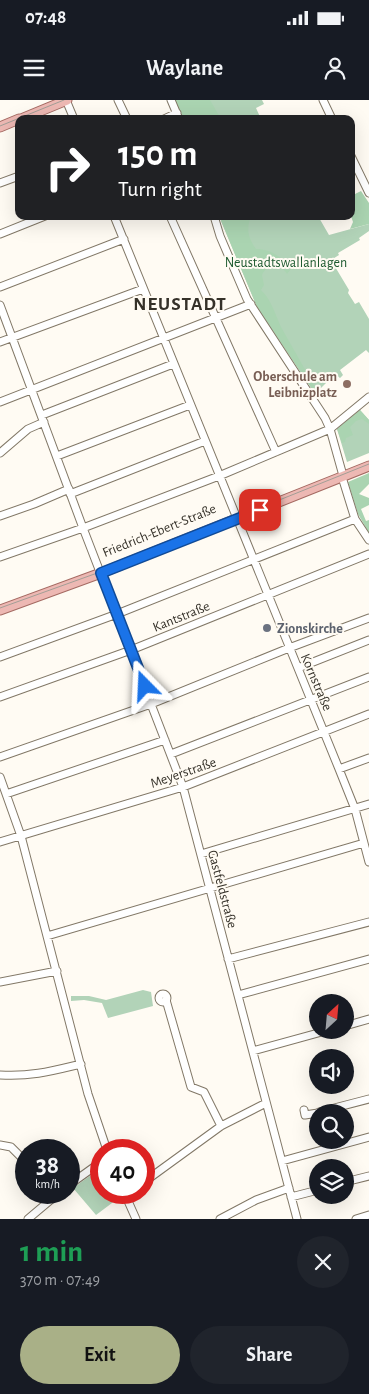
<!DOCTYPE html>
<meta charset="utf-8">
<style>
:root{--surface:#171b24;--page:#20242c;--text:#f1f3f6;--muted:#9ea1a6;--accent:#a9b087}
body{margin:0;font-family:"Alegreya Sans",sans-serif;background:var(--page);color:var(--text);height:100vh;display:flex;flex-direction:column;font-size:19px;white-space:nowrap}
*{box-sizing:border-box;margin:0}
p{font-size:16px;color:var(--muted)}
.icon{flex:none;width:28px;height:28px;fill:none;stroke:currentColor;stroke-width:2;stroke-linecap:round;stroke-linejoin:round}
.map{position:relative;height:1119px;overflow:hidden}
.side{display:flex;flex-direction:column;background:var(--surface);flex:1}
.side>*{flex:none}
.hud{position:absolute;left:15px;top:15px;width:340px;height:105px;border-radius:10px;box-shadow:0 5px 20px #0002;background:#202124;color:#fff;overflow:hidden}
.needle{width:32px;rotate:26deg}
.tools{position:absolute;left:309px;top:894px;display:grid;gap:10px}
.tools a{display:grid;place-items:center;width:45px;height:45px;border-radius:50%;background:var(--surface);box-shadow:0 5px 20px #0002;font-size:25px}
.speed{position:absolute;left:15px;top:1039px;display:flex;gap:10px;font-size:25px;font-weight:700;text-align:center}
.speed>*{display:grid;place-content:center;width:65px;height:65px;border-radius:50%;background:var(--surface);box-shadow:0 5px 20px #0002;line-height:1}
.speed small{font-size:12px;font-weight:400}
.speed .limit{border:8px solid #d22;background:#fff;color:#111}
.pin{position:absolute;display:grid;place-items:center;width:42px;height:42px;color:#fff;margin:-21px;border-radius:10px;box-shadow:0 2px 8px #0006}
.me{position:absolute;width:55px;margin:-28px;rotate:339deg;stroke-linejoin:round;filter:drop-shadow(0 0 4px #0008)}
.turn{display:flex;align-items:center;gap:18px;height:105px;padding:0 20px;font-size:22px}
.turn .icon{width:65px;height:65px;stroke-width:2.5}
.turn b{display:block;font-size:35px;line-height:42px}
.round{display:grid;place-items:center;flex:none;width:52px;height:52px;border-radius:26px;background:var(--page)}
.head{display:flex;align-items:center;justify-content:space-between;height:85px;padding:0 20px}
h1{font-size:30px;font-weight:600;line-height:38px;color:#1e9e55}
.action{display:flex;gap:10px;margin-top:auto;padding:10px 20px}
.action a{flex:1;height:58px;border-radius:30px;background:var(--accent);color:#111;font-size:20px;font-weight:600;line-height:58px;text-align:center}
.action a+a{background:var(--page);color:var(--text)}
.status{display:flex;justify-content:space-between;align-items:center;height:35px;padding:0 25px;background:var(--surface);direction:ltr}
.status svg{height:14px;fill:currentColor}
header{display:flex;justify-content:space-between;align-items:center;height:65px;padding:0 20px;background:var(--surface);font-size:22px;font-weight:600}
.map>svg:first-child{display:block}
.green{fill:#b2d3b8}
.forest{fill:#aad4b1}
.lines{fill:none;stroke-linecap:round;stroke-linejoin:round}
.minor-casing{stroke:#827867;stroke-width:9}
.major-casing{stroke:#a56a62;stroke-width:11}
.minor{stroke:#fff;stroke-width:7}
.major{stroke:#edb8b3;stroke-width:9}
.tram{stroke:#a29e96;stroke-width:1}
.route-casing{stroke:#114b97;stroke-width:12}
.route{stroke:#1a73e8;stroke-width:9}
.education-dot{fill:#8d6e63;stroke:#fffbf3;stroke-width:2}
.worship-dot{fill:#6b7280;stroke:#fffbf3;stroke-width:2}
.labels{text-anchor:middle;stroke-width:4;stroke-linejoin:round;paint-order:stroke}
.park-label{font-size:14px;fill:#1d5a2f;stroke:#fffbf3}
.education-label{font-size:14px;font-weight:bold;fill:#785e54;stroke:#fffbf3;text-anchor:end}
.street-label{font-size:14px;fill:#353129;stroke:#fffbf3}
.worship-label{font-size:14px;font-weight:bold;fill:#5b616d;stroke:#fffbf3;text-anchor:start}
.district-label{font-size:19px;font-weight:bold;letter-spacing:1px;fill:#353129;stroke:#fffbf3}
</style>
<div class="status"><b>07:48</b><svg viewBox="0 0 49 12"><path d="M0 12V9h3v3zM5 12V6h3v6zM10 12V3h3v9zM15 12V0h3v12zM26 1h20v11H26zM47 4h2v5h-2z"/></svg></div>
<header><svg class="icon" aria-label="menu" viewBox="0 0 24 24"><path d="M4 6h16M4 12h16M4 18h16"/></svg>Waylane<svg class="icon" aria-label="person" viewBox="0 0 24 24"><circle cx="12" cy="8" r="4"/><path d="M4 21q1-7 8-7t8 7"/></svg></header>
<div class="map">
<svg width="369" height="1119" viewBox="0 0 369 1119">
<rect width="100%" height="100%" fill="#fffbf3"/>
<!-- green -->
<path class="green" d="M175,0H262L264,4L256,8L261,19H183Z
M219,116H318L329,135L369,124V131L359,138L360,140L338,153L339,155L331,160L349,190L348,193L355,204L359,202L369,219V253L366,250L340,270L343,275L340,278L335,274L318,291L320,296L318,298L257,207Z
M360,310L369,320V353L347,362L337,329Z
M143,890L151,892L153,906L108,918L102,903L84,900L71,901V896H89L106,900Z
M101,1068V1092L118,1093L120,1097L96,1115L73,1088Z"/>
<!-- forest -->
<path class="forest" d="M175,0H210L221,19H183Z
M361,91L369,103V124L350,129L353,122L351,116V96Z
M219,116H251C246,130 248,137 256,149C270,149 283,157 291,169L287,174C280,162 267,163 262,175L264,185L261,190C271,199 275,214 281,227C294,250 307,273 320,296L318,298L257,207Z
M360,310L369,320V324L362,319L356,321L350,327L353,335L346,338L345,342L342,343L337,329Z
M369,373V384L359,394L369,398V405L361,409L366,421L369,420V433L358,414L348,382Z"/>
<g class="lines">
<defs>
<path id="minor" d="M66,0L74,19
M118,0L127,19
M171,0L179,19
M323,0L332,19
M164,19L177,13
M351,56L369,93
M0,83L19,76
M114,116L339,669L355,709L369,762
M170,116L276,352
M214,116L220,136L247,199L325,318L330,329L342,372
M0,134L45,116
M0,187L124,139
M0,205L83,428L183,687L297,1119
M0,242L143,189
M0,302L251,204
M42,315L173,264
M0,353L28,329L44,322
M57,356L190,305
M342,377L355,419L369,440
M70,394L205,341
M0,416L34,404L69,389
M0,457L83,428L219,376L330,329L369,297
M0,557L117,514L355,419
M298,568L369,540
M0,597L131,550L369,454
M171,654L369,577
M0,657L151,604L289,548L369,518
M339,669L369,658
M0,677L21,736L88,994L107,1050
M6,694L165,640
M0,742L183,687L369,614
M201,754L369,704
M47,836L364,743
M228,859L369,822
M0,882L57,871
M159 898a4 4 0 1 1 8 0a4 4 0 1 1-8 0Z
M238,895L369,859
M166,900L191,987L204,992L221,1026
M345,926L369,919
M253,951L329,930
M0,975C30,977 52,971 81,964
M304,1010L305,1015L318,1013
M319,1012L369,999
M0,1045L11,1047L26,1062
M282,1061L369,1037
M144,1082L221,1026L266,1003
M345,1082L369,1076
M69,1085L101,1062
M124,1092L136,1119
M291,1097L318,1090
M28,1119L60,1092
M220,1119L256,1100L289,1088
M356,1119L369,1115"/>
<path id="major" d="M21,19L67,0
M0,27L19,19
M0,510L101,473L369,366"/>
</defs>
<!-- minor casing -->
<use href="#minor" class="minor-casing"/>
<!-- major casing -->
<use href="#major" class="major-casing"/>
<!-- minor -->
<use href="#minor" class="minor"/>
<!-- major -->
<use href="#major" class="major"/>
<!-- tram -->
<path class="tram" d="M0,26L64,0
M0,508L100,472L369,364"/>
</g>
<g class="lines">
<defs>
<path id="route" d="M145,586L101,473L260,410"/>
</defs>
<!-- route casing -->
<use href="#route" class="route-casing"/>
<!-- route -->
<use href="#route" class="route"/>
</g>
<!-- markers -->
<circle class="education-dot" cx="347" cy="284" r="5"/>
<circle class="worship-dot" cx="267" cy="528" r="5"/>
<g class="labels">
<!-- park labels -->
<g class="park-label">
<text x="286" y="167">Neustadtswallanlagen</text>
</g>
<!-- education labels -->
<g class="education-label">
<text x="337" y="281">Oberschule am<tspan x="337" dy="16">Leibnizplatz</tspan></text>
</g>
<!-- street labels -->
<g class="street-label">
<text transform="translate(159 430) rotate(-22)" y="5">Friedrich-Ebert-Straße</text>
<text transform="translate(181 516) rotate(-22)" y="5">Kantstraße</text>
<text transform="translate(317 582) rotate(67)" y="5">Kornstraße</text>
<text transform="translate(183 672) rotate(-19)" y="5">Meyerstraße</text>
<text transform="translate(223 789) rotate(75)" y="5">Gastfeldstraße</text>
</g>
<!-- worship labels -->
<g class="worship-label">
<text x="277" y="533">Zionskirche</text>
</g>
<!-- district labels -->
<g class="district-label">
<text x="180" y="210">NEUSTADT</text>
</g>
</g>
</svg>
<div class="tools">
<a><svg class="needle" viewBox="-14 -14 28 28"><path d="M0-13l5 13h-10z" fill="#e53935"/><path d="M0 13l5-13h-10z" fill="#9ea1a6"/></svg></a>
<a><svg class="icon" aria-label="sound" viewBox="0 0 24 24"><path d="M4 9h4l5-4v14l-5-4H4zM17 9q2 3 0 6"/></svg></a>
<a><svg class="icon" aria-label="search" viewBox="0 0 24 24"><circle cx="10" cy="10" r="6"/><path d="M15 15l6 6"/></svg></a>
<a><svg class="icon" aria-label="layers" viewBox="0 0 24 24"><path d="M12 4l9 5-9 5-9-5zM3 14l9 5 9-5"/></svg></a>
</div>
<div class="speed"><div>38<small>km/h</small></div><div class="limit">40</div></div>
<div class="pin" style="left:260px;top:410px;background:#d93025"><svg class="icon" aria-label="arrive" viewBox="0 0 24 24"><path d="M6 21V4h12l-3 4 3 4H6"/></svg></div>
<svg class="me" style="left:145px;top:586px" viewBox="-20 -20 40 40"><path d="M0-17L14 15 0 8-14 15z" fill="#1a73e8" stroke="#fff" stroke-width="4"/></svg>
<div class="hud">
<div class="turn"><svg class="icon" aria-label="right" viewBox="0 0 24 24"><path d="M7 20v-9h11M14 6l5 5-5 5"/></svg><div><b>150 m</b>Turn right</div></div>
</div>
</div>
<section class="side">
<div class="head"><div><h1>1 min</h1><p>370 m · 07:49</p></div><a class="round"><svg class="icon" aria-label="close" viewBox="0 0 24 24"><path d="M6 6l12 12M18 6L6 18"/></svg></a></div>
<div class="action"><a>Exit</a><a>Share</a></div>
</section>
